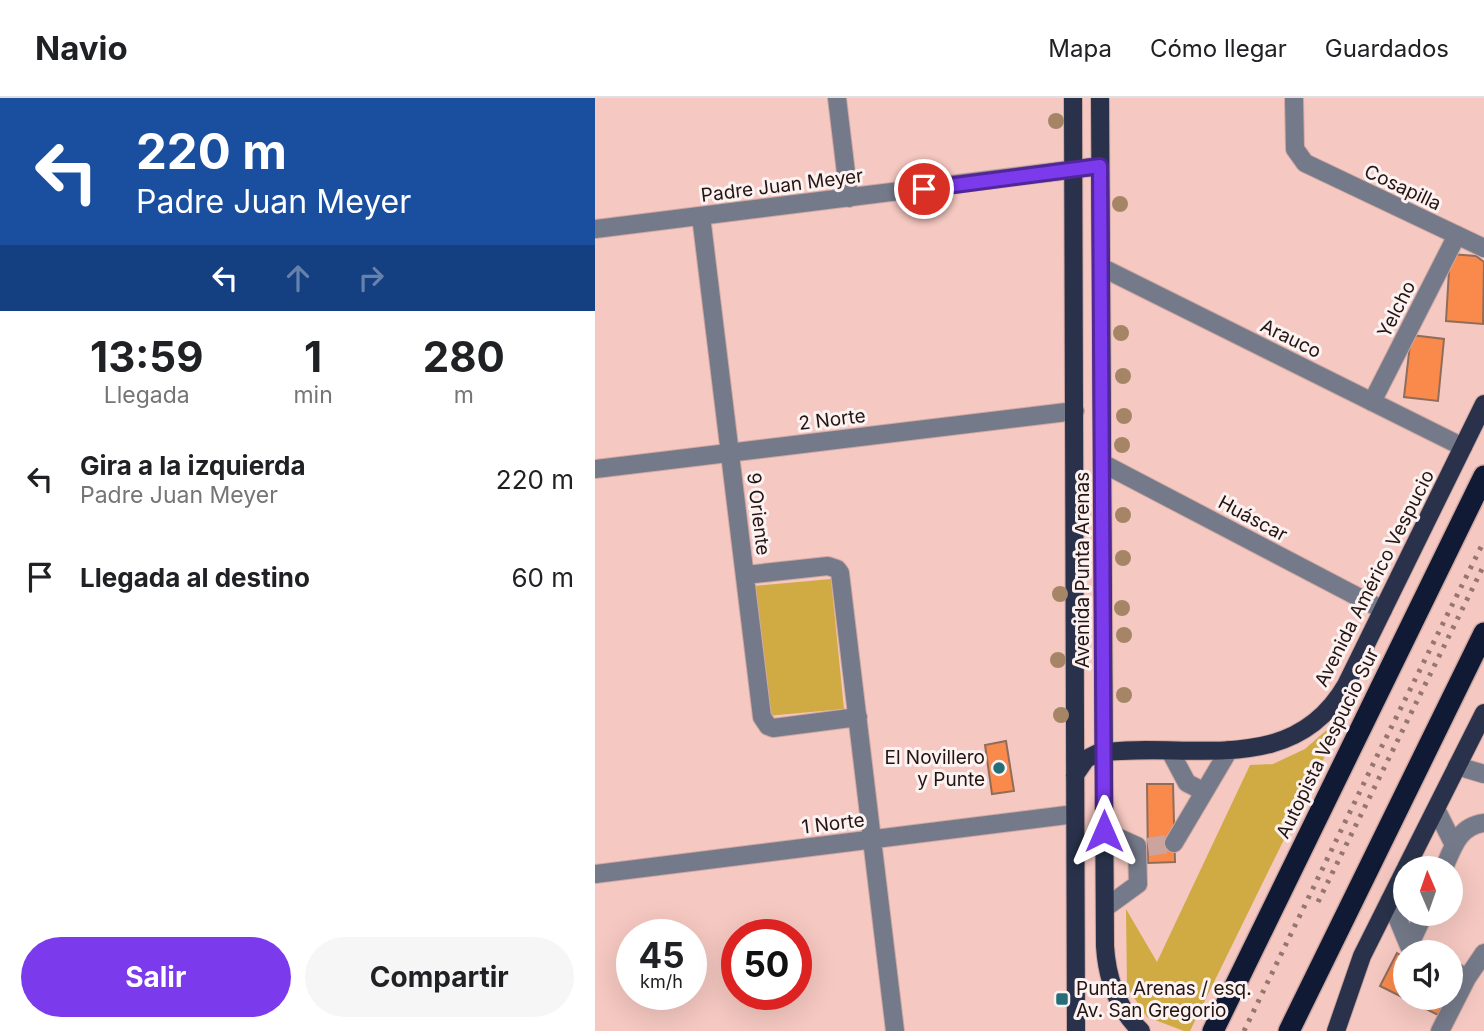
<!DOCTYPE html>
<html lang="es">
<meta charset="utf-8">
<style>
:root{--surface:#fff;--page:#f6f6f6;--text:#202124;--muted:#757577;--line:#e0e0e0;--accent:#7c3aed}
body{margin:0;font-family:Inter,sans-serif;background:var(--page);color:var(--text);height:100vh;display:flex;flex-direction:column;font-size:26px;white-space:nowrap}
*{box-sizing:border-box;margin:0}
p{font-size:23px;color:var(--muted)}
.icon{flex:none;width:38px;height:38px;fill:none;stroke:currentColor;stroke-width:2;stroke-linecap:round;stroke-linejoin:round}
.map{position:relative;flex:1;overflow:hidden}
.panel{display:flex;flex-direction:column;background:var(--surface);width:595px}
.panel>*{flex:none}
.top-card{background:#1a4fa0;color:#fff;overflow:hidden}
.needle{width:46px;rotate:358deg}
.controls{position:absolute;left:798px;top:758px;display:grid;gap:14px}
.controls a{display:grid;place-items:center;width:70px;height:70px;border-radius:50%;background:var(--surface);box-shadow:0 7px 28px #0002;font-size:35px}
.speed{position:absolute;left:21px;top:821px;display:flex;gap:14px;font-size:35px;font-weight:700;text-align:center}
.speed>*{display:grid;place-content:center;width:91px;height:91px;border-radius:50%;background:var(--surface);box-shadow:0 7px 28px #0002;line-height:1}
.speed small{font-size:18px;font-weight:400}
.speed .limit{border:10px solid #d22;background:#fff;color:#111}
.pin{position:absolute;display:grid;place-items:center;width:60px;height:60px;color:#fff;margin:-30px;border:4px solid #fff;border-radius:50%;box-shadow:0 2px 7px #0007}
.me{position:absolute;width:77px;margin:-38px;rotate:0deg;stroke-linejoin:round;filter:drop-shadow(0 0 5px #0008)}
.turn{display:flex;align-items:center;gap:24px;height:147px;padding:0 21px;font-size:32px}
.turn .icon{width:91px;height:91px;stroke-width:2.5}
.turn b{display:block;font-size:49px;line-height:60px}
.lanes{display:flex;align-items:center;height:66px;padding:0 21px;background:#0003;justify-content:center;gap:35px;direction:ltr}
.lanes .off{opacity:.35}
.eta{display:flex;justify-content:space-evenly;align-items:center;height:119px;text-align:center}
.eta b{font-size:42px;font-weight:700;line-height:49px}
.action{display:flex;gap:14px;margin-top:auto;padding:14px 21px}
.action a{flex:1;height:80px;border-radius:42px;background:var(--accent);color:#fff;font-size:28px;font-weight:700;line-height:80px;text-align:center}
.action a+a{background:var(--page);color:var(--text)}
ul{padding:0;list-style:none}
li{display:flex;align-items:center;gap:21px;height:98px;padding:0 21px}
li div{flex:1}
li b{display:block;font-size:26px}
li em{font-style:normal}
header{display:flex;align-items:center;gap:42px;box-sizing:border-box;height:98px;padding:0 35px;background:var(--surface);border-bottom:2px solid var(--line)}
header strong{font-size:33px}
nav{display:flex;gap:38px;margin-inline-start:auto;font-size:24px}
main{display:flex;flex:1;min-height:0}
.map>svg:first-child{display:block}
.green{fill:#d0aa43}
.building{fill:#f98a4c;stroke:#906d5b;stroke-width:2}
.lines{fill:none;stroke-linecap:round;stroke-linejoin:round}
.minor-tunnel{stroke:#cba49e;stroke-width:18;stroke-dasharray:18 9;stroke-linecap:butt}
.minor-casing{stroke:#cfa8a2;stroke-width:20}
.major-casing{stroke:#cfa8a2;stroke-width:20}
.highway-casing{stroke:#cfa8a2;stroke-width:24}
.minor{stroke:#747a89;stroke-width:18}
.major{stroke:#29324a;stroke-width:18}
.highway{stroke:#111a34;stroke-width:21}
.rail{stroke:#957671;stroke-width:5;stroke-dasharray:3.5 7;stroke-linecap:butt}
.tree{fill:#a58566}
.route-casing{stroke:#51269a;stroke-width:18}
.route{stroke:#7c3aed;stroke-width:12}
.poi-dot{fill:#256e78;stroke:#fcf2f1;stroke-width:2.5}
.labels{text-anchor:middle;stroke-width:6;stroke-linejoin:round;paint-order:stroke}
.street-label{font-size:19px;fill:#241512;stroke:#fcf2f1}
.poi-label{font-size:19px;fill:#241512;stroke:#fcf2f1;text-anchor:end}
</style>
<header>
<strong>Navio</strong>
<nav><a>Mapa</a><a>Cómo llegar</a><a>Guardados</a></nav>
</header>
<main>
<section class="panel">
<div class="top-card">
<div class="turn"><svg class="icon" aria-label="left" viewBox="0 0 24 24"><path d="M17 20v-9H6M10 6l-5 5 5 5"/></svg><div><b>220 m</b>Padre Juan Meyer</div></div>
<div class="lanes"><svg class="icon" aria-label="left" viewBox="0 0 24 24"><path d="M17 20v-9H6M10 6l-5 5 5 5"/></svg><svg class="icon off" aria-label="ahead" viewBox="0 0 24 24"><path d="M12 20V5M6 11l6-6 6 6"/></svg><svg class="icon off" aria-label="right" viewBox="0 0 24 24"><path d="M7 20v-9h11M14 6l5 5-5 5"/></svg></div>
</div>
<div class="eta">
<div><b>13:59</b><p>Llegada</p></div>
<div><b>1</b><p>min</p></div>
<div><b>280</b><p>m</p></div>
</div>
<ul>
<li><svg class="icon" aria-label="left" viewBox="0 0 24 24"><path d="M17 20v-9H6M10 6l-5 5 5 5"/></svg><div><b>Gira a la izquierda</b><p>Padre Juan Meyer</p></div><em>220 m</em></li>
<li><svg class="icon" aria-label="arrive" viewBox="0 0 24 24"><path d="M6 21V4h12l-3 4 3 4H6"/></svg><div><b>Llegada al destino</b></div><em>60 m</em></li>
</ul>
<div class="action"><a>Salir</a><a>Compartir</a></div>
</section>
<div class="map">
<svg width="889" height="933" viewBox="0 0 889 933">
<rect width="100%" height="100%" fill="#f5c8c1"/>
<!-- green -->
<path class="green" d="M236,481L249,611L172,618L159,488Z
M751,615L595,933H589L552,919L532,889L531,811L562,864L655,667L678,666L710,651Z"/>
<!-- building -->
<path class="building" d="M855,156L881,158L889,164L888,226L851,223Z
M816,237L849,241L843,303L809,299Z
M411,643L419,693L397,696L390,647Z
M552,686H578L580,764L553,765Z
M802,855L810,860V900H851L843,917L785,888Z"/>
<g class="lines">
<!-- minor-tunnel -->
<path class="minor-tunnel" d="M553,749L579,745"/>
<defs>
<path id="minor" d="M242,0L254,100
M699,0L700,51L710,65L889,150
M106,118L167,619L173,628L178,630L263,619
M0,131L505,68
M506,169L868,349
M777,304L862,137
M507,365L788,512
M0,371L480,313
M150,477L233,468L242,471L245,475L300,933
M575,653L592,685L608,693
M862,668L889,676
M841,711L859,747
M509,733L542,748L543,786L510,810
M579,745L634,652
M849,770C858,749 864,728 889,725
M0,776L480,716
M795,802L814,848L826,854
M814,848L829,816
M856,871L872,880
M845,933L872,880L889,855"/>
<path id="major" d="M478,0L481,933
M505,0L510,848C512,881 522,910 546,933
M480,677L491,661L503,655C592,642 696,682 751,587L889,306
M811,770L889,615
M741,933L767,858L810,772"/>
<path id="highway" d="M618,933L889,378
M694,933L889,535"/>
</defs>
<!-- minor casing -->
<use href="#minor" class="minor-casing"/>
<!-- major casing -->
<use href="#major" class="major-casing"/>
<!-- highway casing -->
<use href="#highway" class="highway-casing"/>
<!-- minor -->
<use href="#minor" class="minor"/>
<!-- major -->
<use href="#major" class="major"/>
<!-- highway -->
<use href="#highway" class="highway"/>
<!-- rail -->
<path class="rail" d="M723,804L889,467
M649,933L783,656L889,443"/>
</g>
<!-- trees -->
<g class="tree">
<circle cx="461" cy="23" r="8"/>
<circle cx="525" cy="106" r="8"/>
<circle cx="526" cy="235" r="8"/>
<circle cx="528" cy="278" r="8"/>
<circle cx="529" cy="318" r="8"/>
<circle cx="527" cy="347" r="8"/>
<circle cx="528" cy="417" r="8"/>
<circle cx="528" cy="460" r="8"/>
<circle cx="465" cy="496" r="8"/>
<circle cx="527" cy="510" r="8"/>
<circle cx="529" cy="537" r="8"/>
<circle cx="463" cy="562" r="8"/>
<circle cx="529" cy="597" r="8"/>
<circle cx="466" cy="617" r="8"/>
</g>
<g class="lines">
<defs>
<path id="route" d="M329,91L505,68L509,733"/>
</defs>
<!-- route casing -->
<use href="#route" class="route-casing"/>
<!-- route -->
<use href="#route" class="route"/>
</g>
<!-- markers -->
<g class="poi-dot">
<circle cx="404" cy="670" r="7"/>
<rect x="460" y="894" width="14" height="14" rx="3.5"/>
</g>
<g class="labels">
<!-- street labels -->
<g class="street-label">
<text transform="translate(187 87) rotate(-7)" y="7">Padre Juan Meyer</text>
<text transform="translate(808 89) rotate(25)" y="7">Cosapilla</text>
<text transform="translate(801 211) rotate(-63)" y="7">Yelcho</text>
<text transform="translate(696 240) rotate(26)" y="7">Arauco</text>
<text transform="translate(237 321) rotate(-7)" y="7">2 Norte</text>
<text transform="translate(164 416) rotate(83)" y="7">9 Oriente</text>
<text transform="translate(658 420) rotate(28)" y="7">Huáscar</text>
<text transform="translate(487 472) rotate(-90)" y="7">Avenida Punta Arenas</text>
<text transform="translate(779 480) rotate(-63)" y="7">Avenida Américo Vespucio</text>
<text transform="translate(732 645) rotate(-64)" y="7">Autopista Vespucio Sur</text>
<text transform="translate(238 725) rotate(-7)" y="7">1 Norte</text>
</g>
<!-- poi labels -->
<g class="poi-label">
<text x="390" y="666">El Novillero<tspan x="390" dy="22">y Punte</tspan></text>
<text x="481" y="897" text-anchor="start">Punta Arenas / esq.<tspan x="481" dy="22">Av. San Gregorio</tspan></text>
</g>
</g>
</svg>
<div class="controls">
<a><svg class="needle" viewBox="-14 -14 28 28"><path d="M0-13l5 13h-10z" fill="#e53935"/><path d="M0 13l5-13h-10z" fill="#757577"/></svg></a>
<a><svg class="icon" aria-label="sound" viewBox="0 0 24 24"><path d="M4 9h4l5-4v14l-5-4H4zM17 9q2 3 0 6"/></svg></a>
</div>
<div class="speed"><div>45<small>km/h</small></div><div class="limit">50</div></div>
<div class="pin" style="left:329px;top:91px;background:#d93025"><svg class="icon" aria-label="arrive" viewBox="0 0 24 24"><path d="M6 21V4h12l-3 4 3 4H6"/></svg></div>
<svg class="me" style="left:509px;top:733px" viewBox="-20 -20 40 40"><path d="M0-17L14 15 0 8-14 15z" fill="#7c3aed" stroke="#fff" stroke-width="4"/></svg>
</div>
</main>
